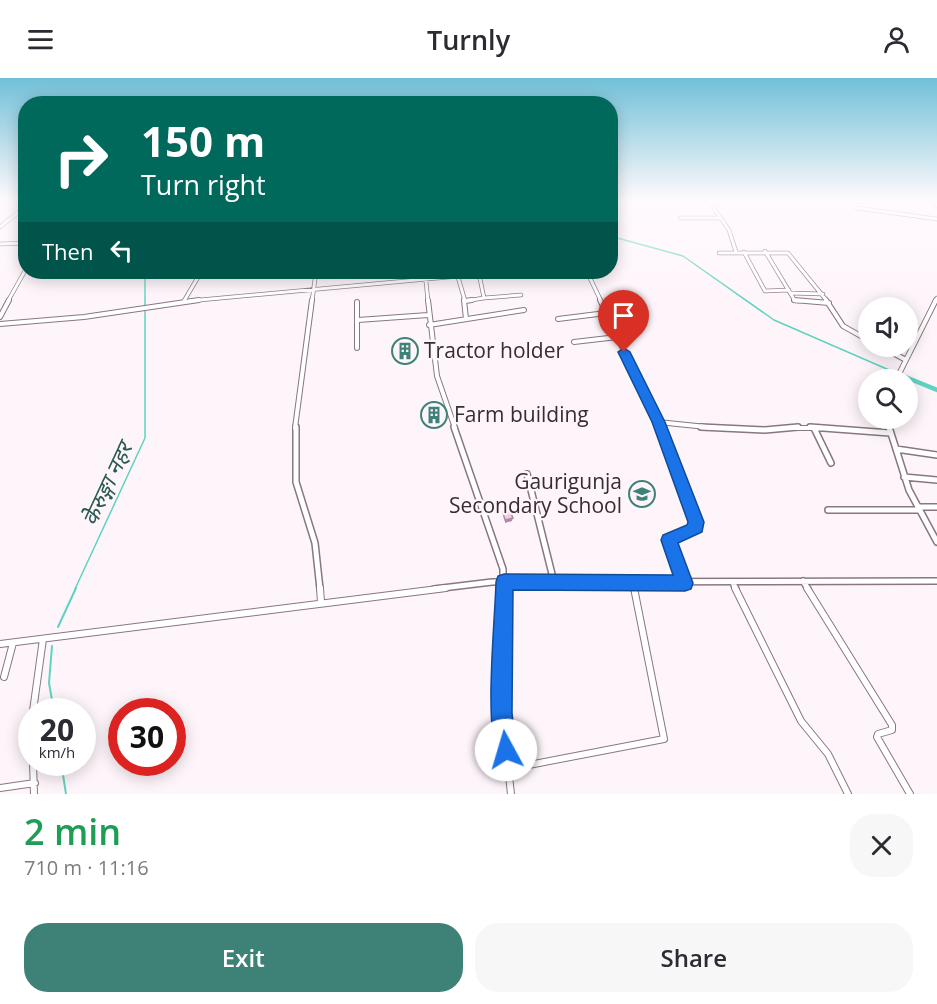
<!DOCTYPE html>
<meta charset="utf-8">
<style>
:root{--surface:#fff;--page:#f7f7f7;--text:#2b2b33;--muted:#7c7c81;--accent:#3e8277}
body{margin:0;font-family:"Open Sans","Noto Sans Devanagari",sans-serif;background:var(--page);color:var(--text);height:100vh;display:flex;flex-direction:column;font-size:22px;white-space:nowrap}
*{box-sizing:border-box;margin:0}
p{font-size:20px;color:var(--muted)}
.icon{flex:none;width:33px;height:33px;fill:none;stroke:currentColor;stroke-width:2;stroke-linecap:round;stroke-linejoin:round}
.map{position:relative;height:716px;overflow:hidden}
.drawer{display:flex;flex-direction:column;background:var(--surface);flex:1}
.drawer>*{flex:none}
.banner{position:absolute;left:18px;top:18px;width:600px;height:183px;border-radius:24px;box-shadow:0 3px 15px #0003;background:#00695c;color:#fff;overflow:hidden}
.tools{position:absolute;left:858px;top:219px;display:grid;gap:12px}
.tools a{display:grid;place-items:center;width:60px;height:60px;border-radius:50%;background:var(--surface);box-shadow:0 3px 15px #0003;font-size:30px}
.speed{position:absolute;left:18px;top:620px;display:flex;gap:12px;font-size:30px;font-weight:700;text-align:center}
.speed>*{display:grid;place-content:center;width:78px;height:78px;border-radius:50%;background:var(--surface);box-shadow:0 3px 15px #0003;line-height:1}
.speed small{font-size:15px;font-weight:400}
.speed .limit{border:9px solid #d22;background:#fff;color:#111}
.pin{position:absolute;display:grid;place-items:center;width:51px;height:51px;color:#fff;margin:-62px -26px;border-radius:50% 50% 50% 0;rotate:-45deg;box-shadow:0 0 6px #0007}
.pin .icon{rotate:45deg}
.me{position:absolute;width:66px;margin:-33px;rotate:354deg;stroke-linejoin:round;filter:drop-shadow(0 0 4px #0008)}
.turn{display:flex;align-items:center;gap:21px;height:126px;padding:0 24px;font-size:27px}
.turn .icon{width:78px;height:78px;stroke-width:2.5}
.turn b{display:block;font-size:42px;line-height:51px}
.then{display:flex;align-items:center;height:57px;padding:0 24px;background:#0003;gap:12px;font-size:22px}
.round{display:grid;place-items:center;flex:none;width:63px;height:63px;border-radius:24px;background:var(--page)}
.summary{display:flex;align-items:center;justify-content:space-between;height:102px;padding:0 24px}
h1{font-size:36px;font-weight:600;line-height:45px;color:#1e9e55}
.action{display:flex;gap:12px;margin-top:auto;padding:12px 24px}
.action a{flex:1;height:69px;border-radius:24px;background:var(--accent);color:#fff;font-size:24px;font-weight:600;line-height:69px;text-align:center}
.action a+a{background:var(--page);color:var(--text)}
header{display:flex;justify-content:space-between;align-items:center;height:78px;padding:0 24px;background:var(--surface);font-size:27px;font-weight:600}
.map>svg:first-child{display:block}
.lines{fill:none;stroke-linecap:round;stroke-linejoin:round}
.stream-far1{stroke:#5fd3c0;stroke-width:1.5}
.stream{stroke:#5fd3c0;stroke-width:2}
.canal{stroke:#5fd3c0;stroke-width:4.5}
.minor-far3-casing{stroke:#897682;stroke-width:4.5}
.minor-far2-casing{stroke:#897682;stroke-width:6}
.minor-far1-casing{stroke:#897682;stroke-width:8}
.minor-casing{stroke:#897682;stroke-width:8}
.minor-far3{stroke:#fff;stroke-width:3}
.minor-far2{stroke:#fff;stroke-width:4}
.minor-far1{stroke:#fff;stroke-width:5}
.minor{stroke:#fff;stroke-width:6}
.wall{fill:#d5adc7}
.shaded-wall{fill:#ae8da2}
.building{fill:#f8c9e7;stroke:#ae8da2;stroke-width:1.5}
.route{fill:#1a73e8;stroke:#114b97;stroke-width:1.5}
.labels{text-anchor:middle;stroke-width:4.5;stroke-linejoin:round;paint-order:stroke}
.poi-label{font-size:21px;fill:#352d32;stroke:#fef5fb;text-anchor:start}
.water-label{font-size:22px;font-style:italic;fill:#2a5b53;stroke:#fef5fb}
</style>
<header><svg class="icon" aria-label="menu" viewBox="0 0 24 24"><path d="M4 6h16M4 12h16M4 18h16"/></svg>Turnly<svg class="icon" aria-label="person" viewBox="0 0 24 24"><circle cx="12" cy="8" r="4"/><path d="M4 21q1-7 8-7t8 7"/></svg></header>
<div class="map">
<svg width="937" height="716" viewBox="0 0 937 716">
<rect width="100%" height="100%" fill="#fef5fb"/>
<g class="lines">
<!-- stream-far1 -->
<path class="stream-far1" d="M610,158L683,178L774,242L896,295
M145,194V227
M75,511L145,360V232"/>
<!-- stream -->
<path class="stream" d="M58,549L76,510
M52,568L49,605L54,633
M61,684L66,716"/>
<!-- canal -->
<path class="canal" d="M898,296L937,312"/>
<defs>
<path id="minor-far3" d="M934,123L937,128
M0,126L3,123
M713,129L729,152L736,174
M857,130L937,141
M680,140H720
M23,144H26
M0,149L26,128
M0,166L26,165
M765,173L795,223H801
M744,174L765,213L789,212
M719,175H788L827,223
M425,194L428,223
M587,194L601,223
M458,199L465,223
M791,215L823,216
M484,220L521,217
M8,223L26,191
M184,223L201,194
M189,223L503,194
M312,223L316,194
M465,223L484,220L479,196
M935,223L937,220"/>
<path id="minor-far2" d="M428,222L437,298L455,350
M464,222L466,241
M600,222L660,350
M794,222L829,225
M826,222L843,248L868,262
M465,223L472,222
M357,224V270
M0,239L9,222
M558,241L606,235
M358,242L428,237
M0,246L84,239L199,222
M429,247L524,232
M574,264L617,259
M880,268L906,282
M896,302L936,222
M886,340L889,350
M658,344L716,350
M295,350L312,222
M784,350H828"/>
<path id="minor-far1" d="M296,349V404L315,465L320,511
M454,349L503,491V511
M660,349L696,449L669,462L685,505
M701,349L765,352L798,349
M810,349L890,355
M889,349L909,412L937,464
M814,350L831,385
M896,371L937,377
M527,396L554,504
M904,399L937,402
M918,429H937
M828,432H920
M803,503L808,511
M633,505L634,511
M733,505L736,511
M434,511L492,504L937,503"/>
<path id="minor" d="M320,510L321,524
M503,510L502,635L511,716
M735,510L801,643L828,676L848,716
M807,510L892,647V652L878,656L877,659L910,716
M0,566L446,510
M4,599L13,565
M33,633L43,561
M33,684L34,716
M508,691L664,661L634,510
M0,710L35,705"/>
</defs>
<!-- minor-far3 casing -->
<use href="#minor-far3" class="minor-far3-casing"/>
<!-- minor-far2 casing -->
<use href="#minor-far2" class="minor-far2-casing"/>
<!-- minor-far1 casing -->
<use href="#minor-far1" class="minor-far1-casing"/>
<!-- minor casing -->
<use href="#minor" class="minor-casing"/>
<!-- minor-far3 -->
<use href="#minor-far3" class="minor-far3"/>
<!-- minor-far2 -->
<use href="#minor-far2" class="minor-far2"/>
<!-- minor-far1 -->
<use href="#minor-far1" class="minor-far1"/>
<!-- minor -->
<use href="#minor" class="minor"/>
</g>
<!-- wall -->
<path class="wall" d="M408,263V278L401,279L400,275Z"/>
<!-- shaded-wall -->
<path class="shaded-wall" d="M439,335L440,339L431,341L430,337Z
M513,440L512,443L505,445V442Z"/>
<!-- building -->
<path class="building" d="M401,263H408V275H400Z
M438,331L439,335L430,337L429,332Z
M510,433L513,440L505,442L503,435Z"/>
<!-- sky -->
<linearGradient id="sky" x2="0" y2="1"><stop stop-color="#71c0d8"/><stop offset="0.55" stop-color="#fffafd"/><stop offset="1" stop-color="#fffafd" stop-opacity="0"/></linearGradient>
<rect width="937" height="223" fill="url(#sky)"/>
<!-- route -->
<path class="route" d="M624,270L630,274L665,344L704,444L702,454L678,465L693,505L691,511L685,513L513,512L512,635L516,672L513,680L506,683L498,680C484,646 495,544 496,504L498,498L504,496L673,497L661,462L663,457L687,447L688,444L652,344L618,274Z"/>
<!-- icons -->
<defs>
<symbol id="building-ring" viewBox="-11 -11 22 22"><circle r="9.5" fill="#fef5fb" stroke="#3e8277" stroke-width="1.5"/><path d="M-4-6H4V6H1V3H-1V6H-4ZM-2.5-4.3h1.7v1.8h-1.7ZM.8-4.3h1.7v1.8H.8ZM-2.5-1h1.7V.8h-1.7ZM.8-1h1.7V.8H.8Z" fill="#3e8277"/></symbol>
<symbol id="school-ring" viewBox="-11 -11 22 22"><circle r="9.5" fill="#fef5fb" stroke="#3e8277" stroke-width="1.5"/><path d="M0-5L7-2L0 1L-7-2ZM-4 1L0 2.5L4 1V4Q0 6-4 4Z" fill="#3e8277"/></symbol>
</defs>
<g fill-rule="evenodd">
<use href="#building-ring" x="390" y="258" width="30" height="30"/>
<use href="#building-ring" x="419" y="322" width="30" height="30"/>
<use href="#school-ring" x="627" y="401" width="30" height="30"/>
</g>
<g class="labels">
<!-- poi labels -->
<g class="poi-label">
<text x="424" y="280">Tractor holder</text>
<text x="454" y="344">Farm building</text>
<text x="622" y="411" text-anchor="end">Gaurigunja<tspan x="622" dy="24">Secondary School</tspan></text>
</g>
<!-- water labels -->
<g class="water-label">
<text transform="translate(107 406) rotate(-65)" y="8">केेरुङ्गा नहर</text>
</g>
</g>
</svg>
<div class="tools">
<a><svg class="icon" aria-label="sound" viewBox="0 0 24 24"><path d="M4 9h4l5-4v14l-5-4H4zM17 9q2 3 0 6"/></svg></a>
<a><svg class="icon" aria-label="search" viewBox="0 0 24 24"><circle cx="10" cy="10" r="6"/><path d="M15 15l6 6"/></svg></a>
</div>
<div class="speed"><div>20<small>km/h</small></div><div class="limit">30</div></div>
<div class="pin" style="left:624px;top:274px;background:#d93025"><svg class="icon" aria-label="arrive" viewBox="0 0 24 24"><path d="M6 21V4h12l-3 4 3 4H6"/></svg></div>
<svg class="me" style="left:506px;top:672px" viewBox="-20 -20 40 40"><circle r="19" fill="#fff"/><path d="M0-13L10 11 0 6-10 11z" fill="#1a73e8"/></svg>
<div class="banner">
<div class="turn"><svg class="icon" aria-label="right" viewBox="0 0 24 24"><path d="M7 20v-9h11M14 6l5 5-5 5"/></svg><div><b>150 m</b>Turn right</div></div>
<div class="then">Then<svg class="icon" aria-label="left" viewBox="0 0 24 24"><path d="M17 20v-9H6M10 6l-5 5 5 5"/></svg></div>
</div>
</div>
<section class="drawer">
<div class="summary"><div><h1>2 min</h1><p>710 m · 11:16</p></div><a class="round"><svg class="icon" aria-label="close" viewBox="0 0 24 24"><path d="M6 6l12 12M18 6L6 18"/></svg></a></div>
<div class="action"><a>Exit</a><a>Share</a></div>
</section>
